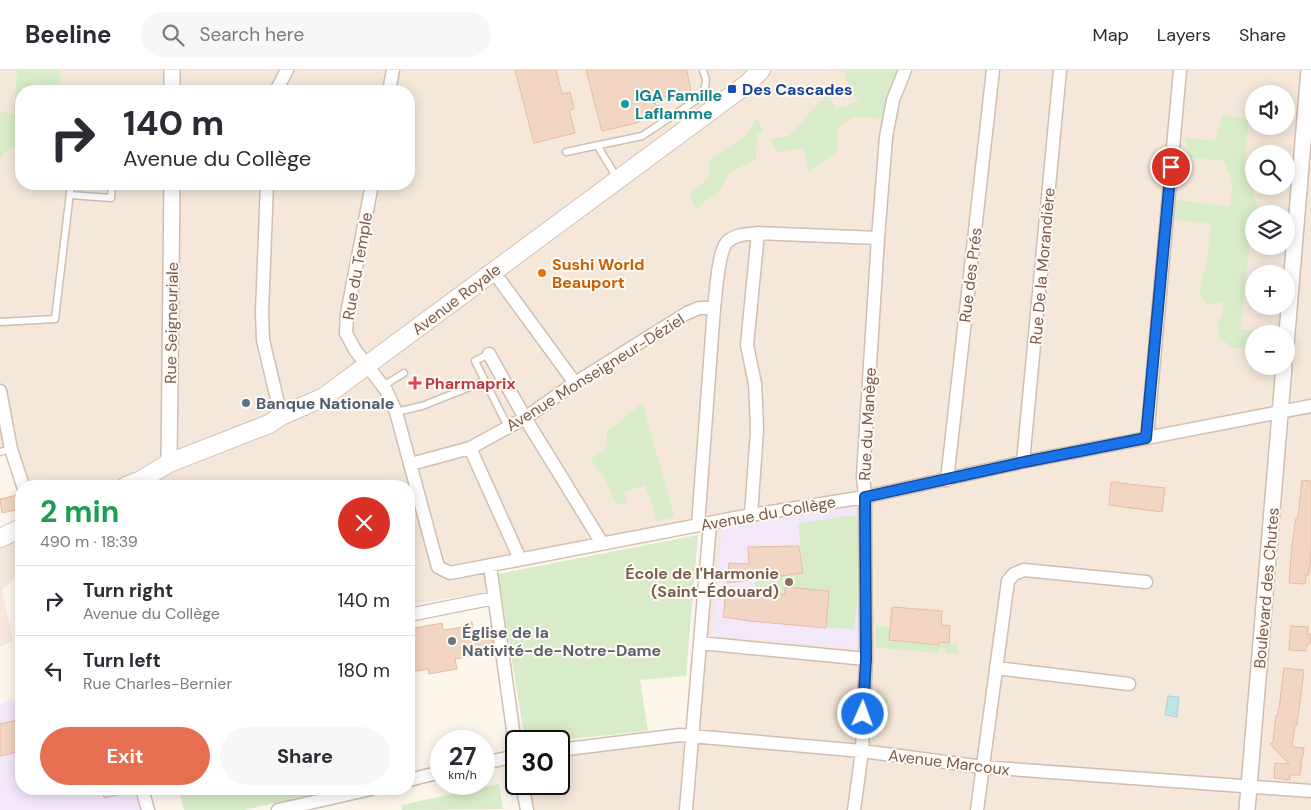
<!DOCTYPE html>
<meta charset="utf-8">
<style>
:root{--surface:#fff;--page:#f7f7f7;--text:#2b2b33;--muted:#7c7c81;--line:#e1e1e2;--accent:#e76f51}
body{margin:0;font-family:"DM Sans",sans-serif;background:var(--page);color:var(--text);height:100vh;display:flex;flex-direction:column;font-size:19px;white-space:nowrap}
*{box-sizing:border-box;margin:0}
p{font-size:16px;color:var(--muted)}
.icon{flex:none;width:28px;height:28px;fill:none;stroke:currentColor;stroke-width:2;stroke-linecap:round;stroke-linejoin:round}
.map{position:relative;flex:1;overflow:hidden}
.side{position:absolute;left:15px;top:410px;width:400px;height:315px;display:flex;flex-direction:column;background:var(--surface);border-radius:20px;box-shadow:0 2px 12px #0003}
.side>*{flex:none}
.banner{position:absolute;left:15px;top:15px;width:400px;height:105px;border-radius:20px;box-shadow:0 2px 12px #0003;background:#fff;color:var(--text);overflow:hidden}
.fabs{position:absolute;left:1245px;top:15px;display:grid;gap:10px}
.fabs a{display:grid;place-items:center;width:50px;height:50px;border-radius:50%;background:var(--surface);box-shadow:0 2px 12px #0003;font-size:25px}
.speed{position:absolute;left:430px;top:660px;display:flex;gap:10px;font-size:25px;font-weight:700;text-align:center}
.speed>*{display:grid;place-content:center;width:65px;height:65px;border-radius:50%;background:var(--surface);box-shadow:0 2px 12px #0003;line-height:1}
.speed small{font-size:12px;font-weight:400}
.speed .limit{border:2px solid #111;border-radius:8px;background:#fff;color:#111}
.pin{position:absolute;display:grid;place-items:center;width:42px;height:42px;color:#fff;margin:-21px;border:2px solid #fff;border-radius:50%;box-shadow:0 1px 5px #0007}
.me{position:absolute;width:55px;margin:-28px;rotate:2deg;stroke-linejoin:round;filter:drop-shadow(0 0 4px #0008)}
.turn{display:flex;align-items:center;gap:18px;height:105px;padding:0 25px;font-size:22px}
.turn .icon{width:65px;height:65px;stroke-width:2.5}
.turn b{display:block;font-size:35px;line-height:42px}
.round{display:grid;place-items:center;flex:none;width:52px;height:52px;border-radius:26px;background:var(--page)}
.headline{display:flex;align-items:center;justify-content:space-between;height:85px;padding:0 25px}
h1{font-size:30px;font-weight:700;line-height:38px;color:#1e9e55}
.cta{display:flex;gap:10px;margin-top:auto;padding:10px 25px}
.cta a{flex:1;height:58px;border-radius:30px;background:var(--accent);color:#fff;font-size:20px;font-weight:700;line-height:58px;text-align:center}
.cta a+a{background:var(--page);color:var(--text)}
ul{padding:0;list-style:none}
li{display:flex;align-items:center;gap:15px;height:70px;padding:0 25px;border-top:1px solid var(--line)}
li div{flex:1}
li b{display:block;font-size:19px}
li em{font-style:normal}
header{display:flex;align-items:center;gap:30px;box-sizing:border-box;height:70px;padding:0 25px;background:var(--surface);border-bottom:1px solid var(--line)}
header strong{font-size:24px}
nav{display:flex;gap:28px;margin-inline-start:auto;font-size:18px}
.search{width:350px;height:45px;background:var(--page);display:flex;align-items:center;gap:12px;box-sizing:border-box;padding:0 18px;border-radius:28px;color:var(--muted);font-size:19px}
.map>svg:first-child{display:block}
.residential{fill:#f5e8da;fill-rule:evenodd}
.education{fill:#f3e8fa}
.green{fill:#d8ecc9}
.water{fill:#bfe3e8;stroke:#a5d3da}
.building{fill:#f3d5c3;stroke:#e6bba3}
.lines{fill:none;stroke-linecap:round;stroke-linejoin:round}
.service-casing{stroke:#d1beb0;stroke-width:9}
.minor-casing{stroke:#d1beb0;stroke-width:15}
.tertiary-casing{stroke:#d1beb0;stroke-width:18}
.secondary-casing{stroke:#d6c0b0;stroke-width:20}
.service{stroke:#fff;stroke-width:6}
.minor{stroke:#fff;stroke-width:12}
.tertiary{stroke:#fff;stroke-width:15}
.secondary{stroke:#fff;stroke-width:18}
.route-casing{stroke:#114b97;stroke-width:12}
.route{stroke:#1a73e8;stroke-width:9}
.transit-dot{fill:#1a4fb4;stroke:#fffaf3;stroke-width:2}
.culture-dot{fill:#0f9aa8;stroke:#fffaf3;stroke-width:2}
.food-dot{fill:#e8710a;stroke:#fffaf3;stroke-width:2}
.health-dot{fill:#e0444e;stroke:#fffaf3;stroke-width:2}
.service-dot{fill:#5c6f8a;stroke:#fffaf3;stroke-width:2}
.education-dot{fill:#8d6e63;stroke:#fffaf3;stroke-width:2}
.worship-dot{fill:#6b7280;stroke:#fffaf3;stroke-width:2}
.labels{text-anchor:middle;stroke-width:4;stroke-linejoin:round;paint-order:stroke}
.transit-label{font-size:16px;font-weight:bold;fill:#164399;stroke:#fffaf3;text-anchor:start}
.culture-label{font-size:16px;font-weight:bold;fill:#0d838f;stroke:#fffaf3;text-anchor:start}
.food-label{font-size:16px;font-weight:bold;fill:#c56008;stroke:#fffaf3;text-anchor:start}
.street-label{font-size:16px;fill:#7a5c4d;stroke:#fffaf3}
.health-label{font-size:16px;font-weight:bold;fill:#be3a42;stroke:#fffaf3;text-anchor:start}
.service-label{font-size:16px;font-weight:bold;fill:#4e5e75;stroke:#fffaf3;text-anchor:start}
.education-label{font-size:16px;font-weight:bold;fill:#785e54;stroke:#fffaf3;text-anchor:end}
.worship-label{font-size:16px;font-weight:bold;fill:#5b616d;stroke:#fffaf3;text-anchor:start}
</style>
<header>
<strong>Beeline</strong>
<div class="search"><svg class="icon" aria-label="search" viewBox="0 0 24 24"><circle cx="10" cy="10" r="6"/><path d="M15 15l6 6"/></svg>Search here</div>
<nav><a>Map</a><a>Layers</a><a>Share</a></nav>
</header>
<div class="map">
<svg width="1311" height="740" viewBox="0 0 1311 740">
<rect width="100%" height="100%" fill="#fdf6ec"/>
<!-- residential -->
<path class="residential" d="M0,0H1311V740H527L522,714H559V680L692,667L709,453L490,496L485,522L409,535V416H23L11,380L0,382ZM21,21H409V114H21ZM1254,24H1286V56H1254ZM1254,84H1286V116H1254ZM1254,144H1286V176H1254ZM1254,204H1286V236H1254ZM1254,264H1286V296H1254Z
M21,458V503L2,520L13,571L0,577V468Z"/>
<!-- education -->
<path class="education" d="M851,434L861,443L862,579L712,566L722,457Z
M21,627V719H142L148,740H0V634Z"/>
<!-- green -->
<path class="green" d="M17,0H58L61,6L60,18L48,21H21V76L11,77L0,89V42L14,44Z
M847,0H902L887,49L853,47L838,57L837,82L809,101L803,78L777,82L770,69L789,66L828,23L836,39L858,32L844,5Z
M1223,45L1249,50L1244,100L1261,144H1254V148H1252L1241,259L1263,262V264H1254V279L1233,278L1221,269L1217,254L1222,246L1224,233L1207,234L1199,225L1207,190L1211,154L1168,149L1172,129L1231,137L1232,111L1224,91L1190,88L1185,68L1215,71Z
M757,47L763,61L757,64L756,90L730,102L719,122L696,138L689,124L708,108L711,88L745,67Z
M642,333L675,447L657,451L645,415L624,422L627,435L616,434L604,407L590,389L606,379L607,362Z
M855,445L858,451L857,535L854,559L826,558L829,521L786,517L785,525L767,524L752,537L756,509L803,503L798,453Z
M698,465L686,606L640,610L648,661L551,671H525L498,504Z
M876,556L890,557L889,570L939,575V572L958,574L957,584L945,583V578H939V583L876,578Z
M499,714L503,739L402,740L401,735Z
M178,719H337L244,740H184Z"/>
<!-- water -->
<path class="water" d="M1168,626L1179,627L1177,647L1165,645Z"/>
<!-- building -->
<path class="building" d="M515,0H556L562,24L570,22L574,39L569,40L575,63L534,73Z
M586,0H687L691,22L654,29L657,38L637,53L602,61Z
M1302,410L1311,411V479L1309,505H1306L1305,514L1289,513L1292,474L1296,448H1298Z
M1111,412L1165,418L1162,442L1109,435Z
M17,425L20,439L2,443L0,429Z
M799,476L803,503L727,513L729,493L749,494L748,477Z
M785,517L829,521L826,558L750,551L723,547L726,520L785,525Z
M892,537L942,541L941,555L950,556L949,573L939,572V575L889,570Z
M472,552L473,560L490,556L494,582L455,589L457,599L429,604L428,599L409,602V559L442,553L443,560L464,557L463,554Z
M1291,556L1308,557L1307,564H1311L1310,574H1307L1306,581L1289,580Z
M1284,598L1304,600L1297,655L1295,654L1292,677L1304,678L1303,686H1302L1300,705H1290V710L1274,708L1275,693L1289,694L1270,674L1273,672L1276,645H1278V639H1279Z
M21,649V681L0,686V654Z
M101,719H129L130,722L104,728Z"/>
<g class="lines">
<defs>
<path id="service" d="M597,75L617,108
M566,82L642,66L704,25L706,10L703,0
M70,125L111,128L112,114
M0,252L55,249L71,114
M485,311L475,291L489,284
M383,316L404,303
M396,342L422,336L485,311L508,357
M0,382L11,379"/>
<path id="minor" d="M276,21L287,0
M389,21L393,0
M267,114L262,242L263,270L281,346
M372,114L347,244L346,263L355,280L386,320L396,342L438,497L450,503L751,445L865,427L1023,392L1311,336
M493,201L575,313
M489,284L525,348L602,473
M0,321L11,379L23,416
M1147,368L1180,0
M470,378L520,489
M1023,392L1060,0
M411,394L470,378L525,348L575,313L687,243L699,238H714C716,224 718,179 728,171C737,164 748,164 758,163L878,168
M947,410L993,0
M751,445L757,360L756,334L755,314L747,275L758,163
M698,455L714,238
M490,496L516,681
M409,545L494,528
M700,573L866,589
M996,598L1129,614
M559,680L680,665L862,681L983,697L1311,721
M484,693L516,686
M409,710L441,702
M522,714L527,740
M142,719L148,740
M278,740L371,719
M686,740L710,453
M854,740L862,681L866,589L865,427L863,406L878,168L886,67L893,30L905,0
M977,740L1008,511L1014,504L1024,500L1146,512"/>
<path id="tertiary" d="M172,0V21
M1286,275L1309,0
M169,393L172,114
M1247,740L1284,296"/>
<path id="secondary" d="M126,416L141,410L169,393L269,354L281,346L324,327L747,14L761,0
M0,468L21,458"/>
</defs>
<!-- service casing -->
<use href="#service" class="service-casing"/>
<!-- minor casing -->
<use href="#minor" class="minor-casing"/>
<!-- tertiary casing -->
<use href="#tertiary" class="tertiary-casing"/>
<!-- secondary casing -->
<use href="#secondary" class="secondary-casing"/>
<!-- service -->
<use href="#service" class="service"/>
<!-- minor -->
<use href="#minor" class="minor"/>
<!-- tertiary -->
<use href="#tertiary" class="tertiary"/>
<!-- secondary -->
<use href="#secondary" class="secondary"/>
</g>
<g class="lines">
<defs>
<path id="route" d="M863,644L866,589L865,427L1024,392L1146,368L1171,97"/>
</defs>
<!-- route casing -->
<use href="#route" class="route-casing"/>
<!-- route -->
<use href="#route" class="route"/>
</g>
<!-- markers -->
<rect class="transit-dot" x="727" y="14" width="10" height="10" rx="2.5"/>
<circle class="culture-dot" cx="625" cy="34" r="5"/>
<circle class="food-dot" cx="542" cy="203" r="5"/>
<path class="health-dot" d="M412.5 305.5h5v5h5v5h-5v5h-5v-5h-5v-5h5z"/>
<circle class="service-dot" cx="246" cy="333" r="5"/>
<circle class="education-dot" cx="789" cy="512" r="5"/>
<circle class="worship-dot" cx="452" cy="571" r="5"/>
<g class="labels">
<!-- transit labels -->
<g class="transit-label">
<text x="742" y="25">Des Cascades</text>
</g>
<!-- culture labels -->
<g class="culture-label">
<text x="635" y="31">IGA Famille<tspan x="635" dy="18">Laflamme</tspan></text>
</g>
<!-- food labels -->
<g class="food-label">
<text x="552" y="200">Sushi World<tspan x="552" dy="18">Beauport</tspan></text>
</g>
<!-- street labels -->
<g class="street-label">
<text transform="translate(357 196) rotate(-80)" y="6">Rue du Temple</text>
<text transform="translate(1042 196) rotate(-85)" y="6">Rue De la Morandière</text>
<text transform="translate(970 205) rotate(-83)" y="6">Rue des Prés</text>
<text transform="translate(456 229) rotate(-37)" y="6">Avenue Royale</text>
<text transform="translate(171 253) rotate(-89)" y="6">Rue Seigneuriale</text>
<text transform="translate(595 302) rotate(-32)" y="6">Avenue Monseigneur-Déziel</text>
<text transform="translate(867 354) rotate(-87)" y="6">Rue du Manège</text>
<text transform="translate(768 443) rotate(-10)" y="6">Avenue du Collège</text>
<text transform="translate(1266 518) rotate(-85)" y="6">Boulevard des Chutes</text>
<text transform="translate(949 692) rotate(7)" y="6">Avenue Marcoux</text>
</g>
<!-- health labels -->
<g class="health-label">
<text x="425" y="319">Pharmaprix</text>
</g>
<!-- service labels -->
<g class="service-label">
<text x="256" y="339">Banque Nationale</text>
</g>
<!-- education labels -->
<g class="education-label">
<text x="779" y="509">École de l'Harmonie<tspan x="779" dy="18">(Saint-Édouard)</tspan></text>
</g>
<!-- worship labels -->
<g class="worship-label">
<text x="462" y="568">Église de la<tspan x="462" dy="18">Nativité-de-Notre-Dame</tspan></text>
</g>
</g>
</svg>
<div class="fabs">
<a><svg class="icon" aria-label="sound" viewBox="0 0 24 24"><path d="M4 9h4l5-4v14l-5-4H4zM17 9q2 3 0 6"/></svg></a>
<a><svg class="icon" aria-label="search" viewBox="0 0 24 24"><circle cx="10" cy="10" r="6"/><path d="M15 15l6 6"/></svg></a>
<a><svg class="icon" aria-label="layers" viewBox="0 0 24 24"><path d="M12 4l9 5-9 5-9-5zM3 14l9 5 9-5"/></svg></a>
<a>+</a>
<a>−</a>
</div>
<div class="speed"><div>27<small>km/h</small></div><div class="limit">30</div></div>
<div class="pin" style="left:1171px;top:97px;background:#d93025"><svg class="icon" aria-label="arrive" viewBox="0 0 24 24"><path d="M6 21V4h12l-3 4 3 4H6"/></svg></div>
<svg class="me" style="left:863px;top:644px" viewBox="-20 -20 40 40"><circle r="17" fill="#1a73e8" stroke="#fff" stroke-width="3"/><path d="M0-11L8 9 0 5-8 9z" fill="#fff"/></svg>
<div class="banner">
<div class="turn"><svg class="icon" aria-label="right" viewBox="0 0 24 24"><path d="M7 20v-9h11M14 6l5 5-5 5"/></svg><div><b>140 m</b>Avenue du Collège</div></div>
</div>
<section class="side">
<div class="headline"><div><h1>2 min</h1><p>490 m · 18:39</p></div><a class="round" style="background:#d93025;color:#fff"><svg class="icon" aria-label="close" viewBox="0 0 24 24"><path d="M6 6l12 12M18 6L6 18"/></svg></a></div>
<ul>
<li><svg class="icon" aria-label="right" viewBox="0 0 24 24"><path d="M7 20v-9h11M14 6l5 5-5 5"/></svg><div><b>Turn right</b><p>Avenue du Collège</p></div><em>140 m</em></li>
<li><svg class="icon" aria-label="left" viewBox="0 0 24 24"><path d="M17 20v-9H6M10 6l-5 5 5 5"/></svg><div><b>Turn left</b><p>Rue Charles-Bernier</p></div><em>180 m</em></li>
</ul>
<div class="cta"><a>Exit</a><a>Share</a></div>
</section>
</div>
